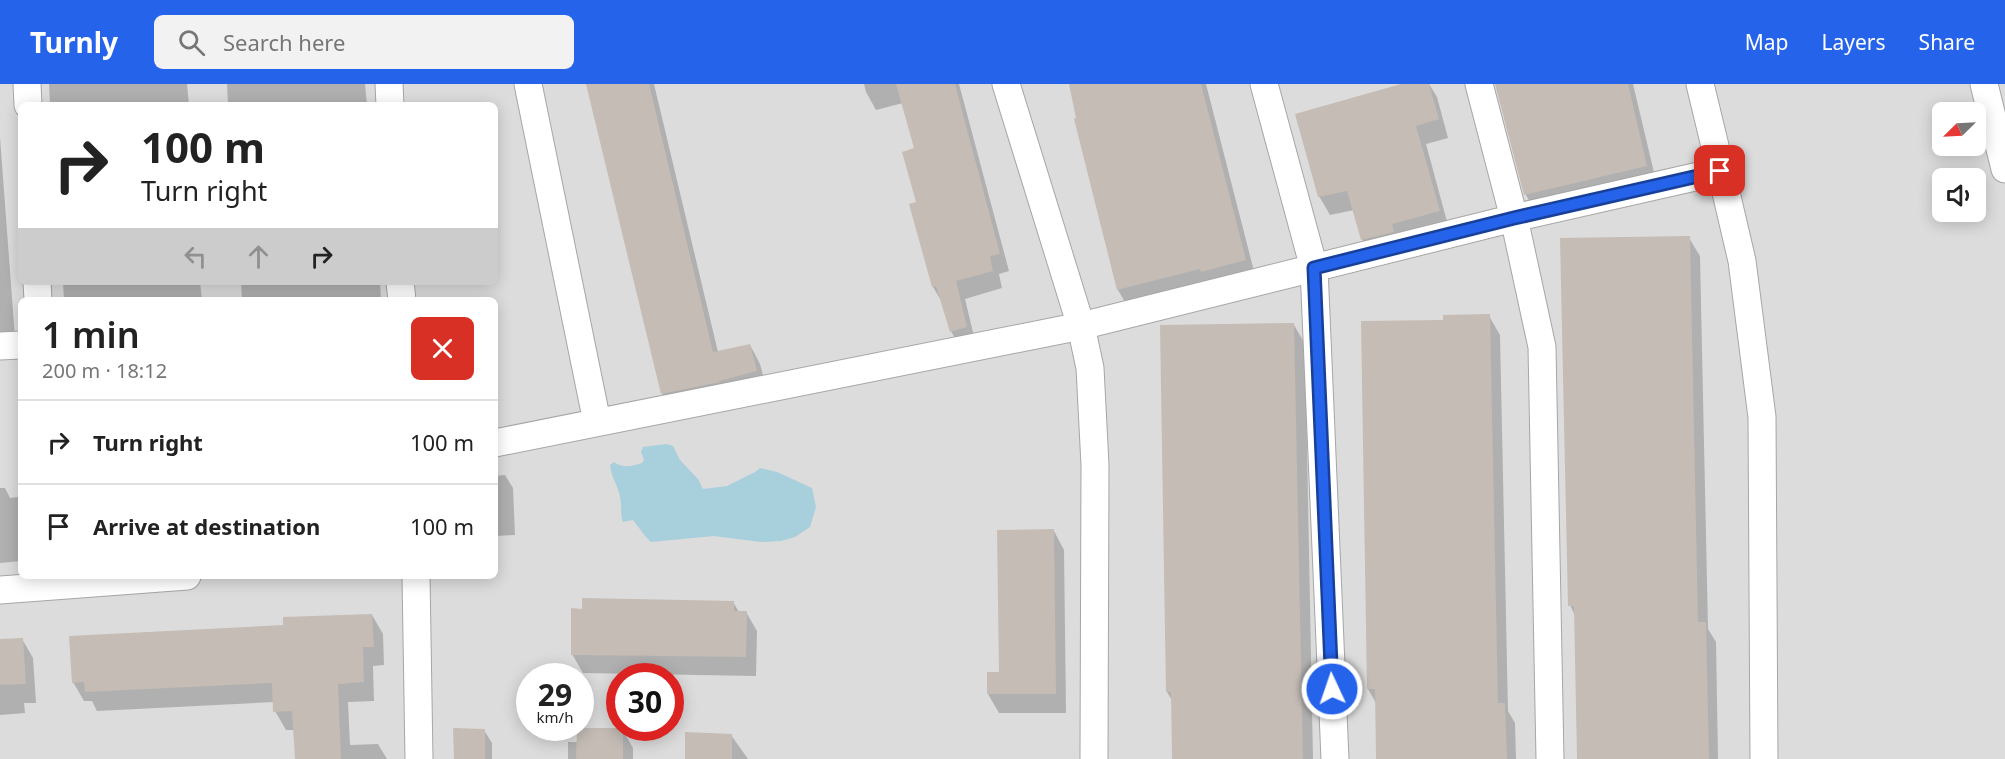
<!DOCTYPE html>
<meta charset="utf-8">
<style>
:root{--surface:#fff;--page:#f2f2f2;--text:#222;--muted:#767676;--line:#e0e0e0;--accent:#2563eb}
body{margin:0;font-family:"Noto Sans",sans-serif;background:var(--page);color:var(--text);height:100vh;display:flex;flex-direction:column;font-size:22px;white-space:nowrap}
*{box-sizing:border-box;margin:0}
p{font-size:20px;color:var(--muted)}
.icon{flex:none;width:33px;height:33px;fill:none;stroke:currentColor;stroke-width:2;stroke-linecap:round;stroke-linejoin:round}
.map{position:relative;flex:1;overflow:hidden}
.sheet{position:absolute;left:18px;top:213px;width:480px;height:282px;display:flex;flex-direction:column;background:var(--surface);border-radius:9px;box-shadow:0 3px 15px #0003}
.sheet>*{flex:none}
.banner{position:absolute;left:18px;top:18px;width:480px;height:183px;border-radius:9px;box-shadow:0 3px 15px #0003;background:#fff;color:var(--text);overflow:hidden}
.needle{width:39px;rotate:246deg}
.fabs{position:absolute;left:1932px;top:18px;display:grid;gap:12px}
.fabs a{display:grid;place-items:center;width:54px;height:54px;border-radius:9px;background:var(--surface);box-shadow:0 3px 15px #0003;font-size:30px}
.speed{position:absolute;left:516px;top:579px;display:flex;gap:12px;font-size:30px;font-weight:700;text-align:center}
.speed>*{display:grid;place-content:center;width:78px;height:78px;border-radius:50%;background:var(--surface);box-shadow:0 3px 15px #0003;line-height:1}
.speed small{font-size:15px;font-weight:400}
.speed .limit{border:9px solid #d22;background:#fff;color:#111}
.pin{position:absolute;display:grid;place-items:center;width:51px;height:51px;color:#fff;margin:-26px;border-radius:12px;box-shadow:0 3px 9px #0006}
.me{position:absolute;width:66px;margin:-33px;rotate:357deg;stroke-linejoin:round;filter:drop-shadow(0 0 4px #0008)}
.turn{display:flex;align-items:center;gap:21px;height:126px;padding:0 24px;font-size:27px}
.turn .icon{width:78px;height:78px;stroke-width:2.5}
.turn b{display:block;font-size:42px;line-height:51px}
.lanes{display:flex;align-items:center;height:57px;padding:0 24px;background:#0003;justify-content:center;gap:30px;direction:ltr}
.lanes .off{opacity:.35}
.round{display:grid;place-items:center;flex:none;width:63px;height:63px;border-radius:9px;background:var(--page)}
.summary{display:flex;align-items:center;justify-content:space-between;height:102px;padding:0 24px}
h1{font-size:36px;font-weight:600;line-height:45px}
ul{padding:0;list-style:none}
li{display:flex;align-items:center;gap:18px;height:84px;padding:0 24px;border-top:2px solid var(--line)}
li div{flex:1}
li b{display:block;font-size:22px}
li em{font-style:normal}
header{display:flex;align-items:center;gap:36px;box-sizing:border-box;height:84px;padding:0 30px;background:var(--accent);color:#fff}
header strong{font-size:28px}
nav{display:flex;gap:33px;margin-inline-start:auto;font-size:21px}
.search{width:420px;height:54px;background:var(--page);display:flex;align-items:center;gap:15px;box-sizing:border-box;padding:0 21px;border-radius:9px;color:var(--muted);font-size:22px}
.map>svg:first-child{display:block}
.residential{fill:#dddcdc;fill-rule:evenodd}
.water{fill:#a8cfdc}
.shadow{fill:#0003}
.building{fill:#c4bcb5}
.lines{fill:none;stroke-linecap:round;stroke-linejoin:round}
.street-casing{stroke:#a6a6a6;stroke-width:29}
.street{stroke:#fff;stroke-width:27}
.route-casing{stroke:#184099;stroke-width:15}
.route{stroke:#2563eb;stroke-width:10}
</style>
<header>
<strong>Turnly</strong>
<div class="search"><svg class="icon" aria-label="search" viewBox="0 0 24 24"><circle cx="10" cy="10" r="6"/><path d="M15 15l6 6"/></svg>Search here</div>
<nav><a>Map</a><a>Layers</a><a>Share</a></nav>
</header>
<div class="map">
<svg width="2005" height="675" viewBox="0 0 2005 675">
<rect width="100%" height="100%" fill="#f0ece6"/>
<!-- residential -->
<path class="residential" d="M0,0H2005V675H0ZM21,21H495V198H21ZM1942,28H1976V62H1942ZM1942,94H1976V128H1942ZM21,216H495V492H21ZM530,592H580V644H530ZM620,592H670V644H620Z"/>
<!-- water -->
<path class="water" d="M666,360L673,362L680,376L698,395L703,405L727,402L755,388L760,384L777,388L812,404L816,423L810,443L795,453L781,457L761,458L714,452L651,458C643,451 639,443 633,436L623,438C620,430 622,422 620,413C618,401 611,393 610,381L614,378C623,385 632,382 642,379L644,376L641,368L643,363Z"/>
<!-- shadow -->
<path class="shadow" d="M49,0H187L189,21H50Z
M227,0H365L367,21H228Z
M588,0H654L718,268L750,261L760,280L767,306L673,328L662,309Z
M864,0H959L1009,187L999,190L1002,204L965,215L976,261L961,265L951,247L942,218L933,203L918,119L916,65L903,19L876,26L866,8Z
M1070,0H1206L1256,195L1129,225L1118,206Z
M1406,0H1429L1437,13L1448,54L1426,60L1449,145L1373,174L1362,155L1354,126L1330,131L1319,112Z
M1497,0H1633L1657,101L1537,130L1526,111Z
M0,53L15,254L0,255Z
M1689,154L1700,172L1708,545L1716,558L1718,675H1578L1576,533L1570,521Z
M63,198H200L202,216H64Z
M241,198H380L381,216H242Z
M1489,232L1500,251L1508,627L1515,639L1516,675H1377L1376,619L1368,605L1445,237Z
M1294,241L1305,260L1313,675H1174L1173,618L1167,608Z
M505,391L513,404L515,451L495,452V392Z
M0,404H5L10,414L18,413L21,418V477L0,479Z
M1054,447L1064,466L1066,629H999L988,610L1001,590Z
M733,518L739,528H746L757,547L756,592L583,589L572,570Z
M372,531L383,550L384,581L373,582L374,617L348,618L350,661L378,660L387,675H296L295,646H286L275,627L274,618L97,627L92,617H84L73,598L285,542Z
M22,555L33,574L36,619H24L25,629L0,631V556Z
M622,645L633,664V675H568V658H578Z
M484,646L492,659V675H455Z
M731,651L748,675H686Z"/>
<!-- building -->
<path class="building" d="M586,0H649L713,268L750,260L757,287L719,297L720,298L661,310Z
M896,0H955L1000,170L990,172L993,187L956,197L967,243L950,248L936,202L932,203L909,120L916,118L902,68L914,64Z
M1069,0H1201L1246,176L1201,188L1200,185L1117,206L1074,35L1076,34Z
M1401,0H1429L1439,35L1416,42L1440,127L1392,140L1394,148L1361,156L1347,107L1318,113L1295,30Z
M1495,0H1628L1647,82L1524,111Z
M1690,152L1698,538H1706L1709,675H1577L1574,522H1568L1560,154Z
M1490,230L1498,619H1505L1507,675H1376L1375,605H1367L1361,237L1443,236V231Z
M1294,239L1303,675H1172L1171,608H1166L1160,241Z
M1054,445L1056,610H987V588H999L997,446Z
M582,514L734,517V527H747L746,573L571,571V524L582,525Z
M372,530L374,563H363L364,598L338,600L341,675H295L292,627L273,628L272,599L85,608L84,598L72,599L69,552L283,541V533Z
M23,554L26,600L0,601V555Z
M453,644L485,645V675H454Z
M577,644H623V675H576Z
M685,648L732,650V675H685Z"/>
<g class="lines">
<defs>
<path id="street" d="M27,0L28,21
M389,0L390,21
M528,0L597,338
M1006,0L1081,242L1090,284L1095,381L1094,675
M1264,0L1314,184L1335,675
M1479,0L1514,134L1542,263L1550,675
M1984,0L2005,85
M1721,87L1742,177L1762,333L1764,675
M37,198L38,216
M400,198L402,216
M0,262L21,261
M495,359L1081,242L1514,134L1721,87L1700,0
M416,492L419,675
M0,506L187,492"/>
</defs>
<!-- street casing -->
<use href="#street" class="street-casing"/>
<!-- street -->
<use href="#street" class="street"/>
</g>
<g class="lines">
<defs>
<path id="route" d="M1332,605L1314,184L1514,134L1720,87"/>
</defs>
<!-- route casing -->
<use href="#route" class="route-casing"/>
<!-- route -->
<use href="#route" class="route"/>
</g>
</svg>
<div class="fabs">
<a><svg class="needle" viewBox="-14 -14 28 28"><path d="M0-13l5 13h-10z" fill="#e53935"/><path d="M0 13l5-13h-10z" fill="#767676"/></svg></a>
<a><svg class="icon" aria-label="sound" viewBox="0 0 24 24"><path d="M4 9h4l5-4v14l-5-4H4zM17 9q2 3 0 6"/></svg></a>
</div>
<div class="speed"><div>29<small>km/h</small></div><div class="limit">30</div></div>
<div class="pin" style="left:1720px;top:87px;background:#d93025"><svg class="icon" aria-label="arrive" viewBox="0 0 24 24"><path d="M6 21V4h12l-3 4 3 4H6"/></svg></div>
<svg class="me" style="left:1332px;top:605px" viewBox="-20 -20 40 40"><circle r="17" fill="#2563eb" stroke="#fff" stroke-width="3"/><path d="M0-11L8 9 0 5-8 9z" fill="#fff"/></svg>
<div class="banner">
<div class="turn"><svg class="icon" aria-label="right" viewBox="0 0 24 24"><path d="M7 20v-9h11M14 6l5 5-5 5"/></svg><div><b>100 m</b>Turn right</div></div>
<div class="lanes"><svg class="icon off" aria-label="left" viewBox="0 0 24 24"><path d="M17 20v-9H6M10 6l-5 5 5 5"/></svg><svg class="icon off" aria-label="ahead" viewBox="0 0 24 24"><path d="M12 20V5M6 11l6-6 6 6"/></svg><svg class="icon" aria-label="right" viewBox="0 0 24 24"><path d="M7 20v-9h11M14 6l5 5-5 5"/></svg></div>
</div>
<section class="sheet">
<div class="summary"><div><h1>1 min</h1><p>200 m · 18:12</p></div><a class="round" style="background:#d93025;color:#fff"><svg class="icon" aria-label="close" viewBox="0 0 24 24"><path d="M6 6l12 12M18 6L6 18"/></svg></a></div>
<ul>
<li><svg class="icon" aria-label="right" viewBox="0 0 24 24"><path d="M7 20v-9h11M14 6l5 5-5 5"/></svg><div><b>Turn right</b></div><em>100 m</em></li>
<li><svg class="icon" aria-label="arrive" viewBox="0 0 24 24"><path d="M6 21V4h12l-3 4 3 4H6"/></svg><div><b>Arrive at destination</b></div><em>100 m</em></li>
</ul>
</section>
</div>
